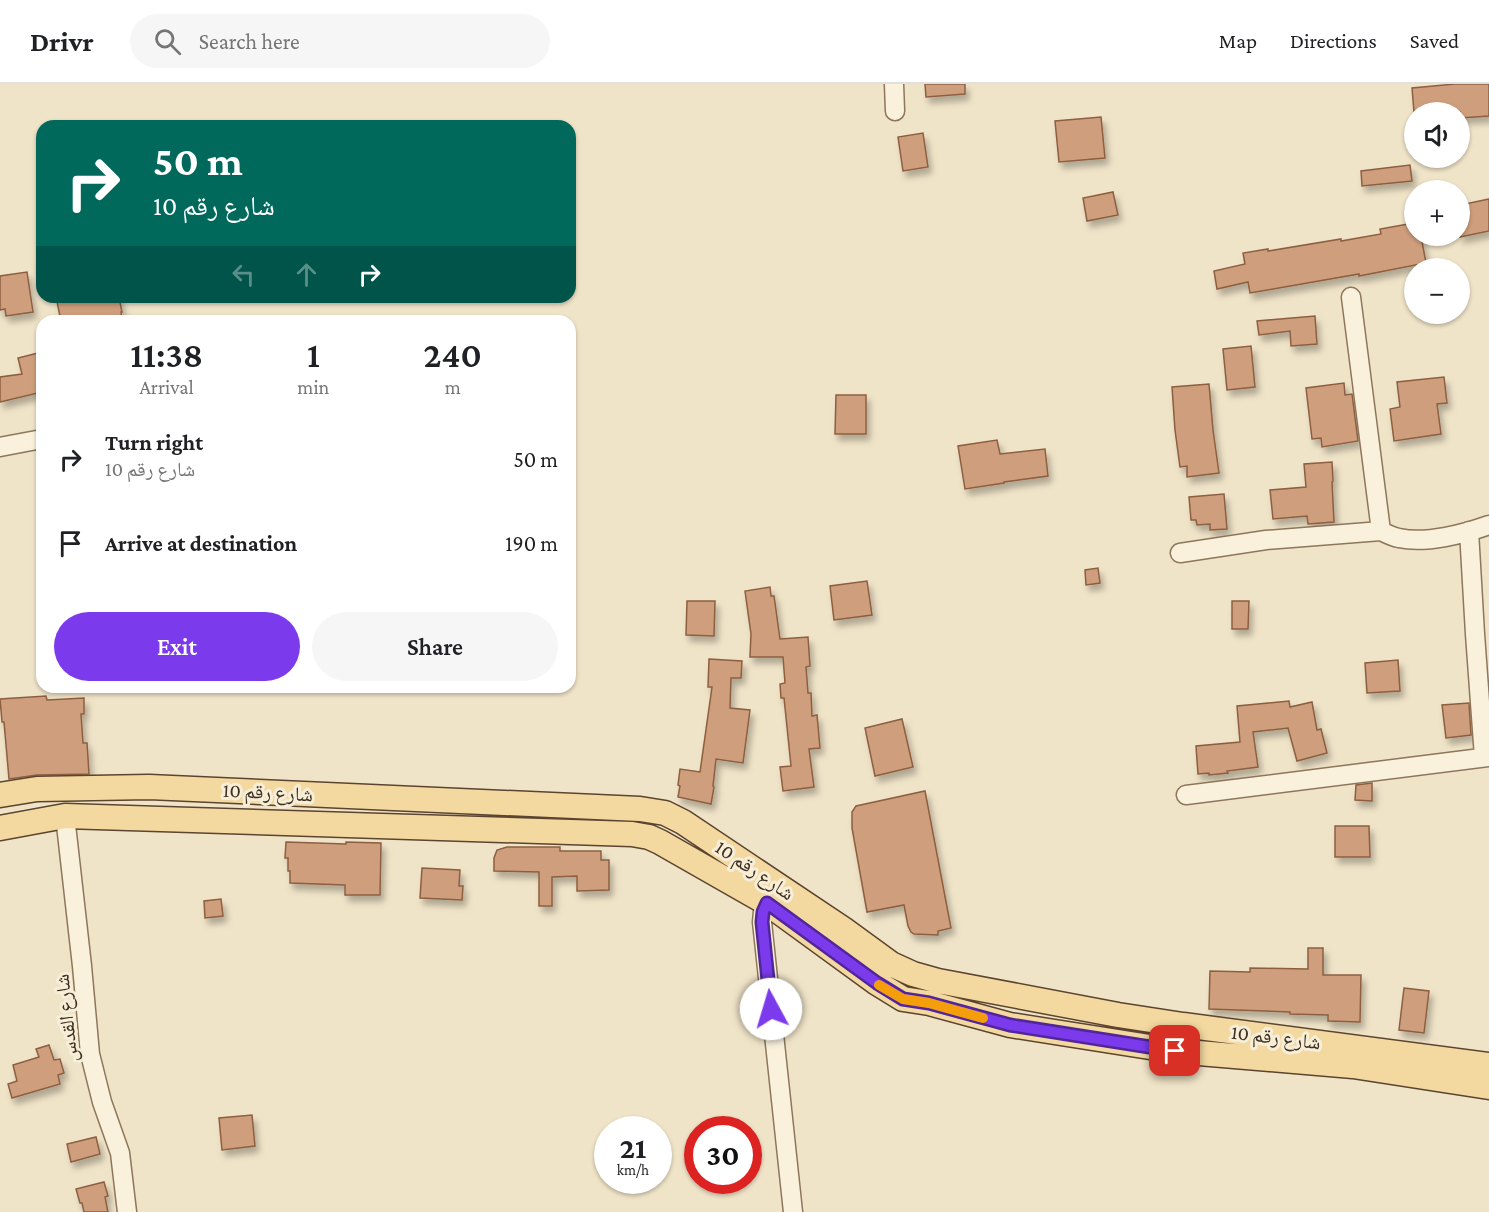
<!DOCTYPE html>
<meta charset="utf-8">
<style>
:root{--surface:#fff;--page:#f6f6f6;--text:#202124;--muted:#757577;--line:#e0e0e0;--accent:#7c3aed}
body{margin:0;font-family:"Crimson Pro","Noto Naskh Arabic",serif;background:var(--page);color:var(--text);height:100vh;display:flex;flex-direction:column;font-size:22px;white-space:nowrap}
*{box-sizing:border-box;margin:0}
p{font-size:20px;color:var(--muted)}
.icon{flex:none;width:33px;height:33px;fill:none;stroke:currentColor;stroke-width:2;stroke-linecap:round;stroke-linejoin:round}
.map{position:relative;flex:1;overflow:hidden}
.sheet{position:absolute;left:36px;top:231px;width:540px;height:378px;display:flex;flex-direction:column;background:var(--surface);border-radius:18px;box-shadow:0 2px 4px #0004}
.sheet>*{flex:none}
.guide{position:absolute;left:36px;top:36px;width:540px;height:183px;border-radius:18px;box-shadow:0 2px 4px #0004;background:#00695c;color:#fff;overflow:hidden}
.controls{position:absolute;left:1404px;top:18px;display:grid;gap:12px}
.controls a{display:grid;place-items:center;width:66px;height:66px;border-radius:50%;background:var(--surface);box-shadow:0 2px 4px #0004;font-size:30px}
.speed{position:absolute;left:594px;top:1032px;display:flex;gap:12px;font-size:30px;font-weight:700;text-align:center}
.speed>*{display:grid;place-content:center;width:78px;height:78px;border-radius:50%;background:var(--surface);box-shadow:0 2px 4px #0004;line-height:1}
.speed small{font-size:15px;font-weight:400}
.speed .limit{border:9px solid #d22;background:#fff;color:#111}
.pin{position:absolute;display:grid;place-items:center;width:51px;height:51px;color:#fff;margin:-26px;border-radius:12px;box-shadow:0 3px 9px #0006}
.me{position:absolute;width:66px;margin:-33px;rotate:354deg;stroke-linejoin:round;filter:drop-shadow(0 0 4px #0008)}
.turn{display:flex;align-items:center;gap:21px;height:126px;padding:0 18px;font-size:27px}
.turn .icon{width:78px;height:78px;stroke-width:2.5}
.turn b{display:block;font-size:42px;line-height:51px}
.lanes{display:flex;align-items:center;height:57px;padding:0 18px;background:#0003;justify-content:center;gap:30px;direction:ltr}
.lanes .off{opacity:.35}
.eta{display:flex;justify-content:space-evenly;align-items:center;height:102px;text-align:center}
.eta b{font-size:36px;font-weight:600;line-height:42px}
.primary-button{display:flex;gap:12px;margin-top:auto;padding:12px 18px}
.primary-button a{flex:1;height:69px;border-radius:36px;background:var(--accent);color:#fff;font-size:24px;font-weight:600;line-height:69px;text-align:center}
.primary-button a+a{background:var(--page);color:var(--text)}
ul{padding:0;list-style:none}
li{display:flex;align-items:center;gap:18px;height:84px;padding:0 18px}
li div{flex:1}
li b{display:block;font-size:22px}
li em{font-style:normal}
header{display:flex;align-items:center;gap:36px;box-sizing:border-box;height:84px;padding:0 30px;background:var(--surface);border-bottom:2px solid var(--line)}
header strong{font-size:28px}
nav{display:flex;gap:33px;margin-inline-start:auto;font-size:21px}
.search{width:420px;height:54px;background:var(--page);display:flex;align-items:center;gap:15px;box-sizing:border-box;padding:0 21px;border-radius:33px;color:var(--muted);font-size:22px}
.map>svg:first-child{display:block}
.building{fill:#cf9f7d;stroke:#8d5f41;stroke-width:1.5;filter:url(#shadow)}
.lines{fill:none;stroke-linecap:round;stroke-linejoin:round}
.minor-casing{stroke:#8d765c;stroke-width:21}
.major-casing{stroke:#5b4430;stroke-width:27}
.minor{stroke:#faf1dc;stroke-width:18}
.major{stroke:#f3d9a0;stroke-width:24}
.route-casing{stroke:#51269a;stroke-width:15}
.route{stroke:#7c3aed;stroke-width:10}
.slow{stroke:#f59e0b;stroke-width:10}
.labels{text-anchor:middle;stroke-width:6;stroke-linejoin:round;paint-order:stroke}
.street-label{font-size:20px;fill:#3d2e20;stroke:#f7eed8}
</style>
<header>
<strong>Drivr</strong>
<div class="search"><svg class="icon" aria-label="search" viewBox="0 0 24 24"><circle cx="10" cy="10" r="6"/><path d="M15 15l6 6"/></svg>Search here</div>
<nav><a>Map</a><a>Directions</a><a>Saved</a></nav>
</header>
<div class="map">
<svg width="1489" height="1128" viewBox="0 0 1489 1128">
<defs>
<filter id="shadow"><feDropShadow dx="3.5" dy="6" stdDeviation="3" flood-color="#0004"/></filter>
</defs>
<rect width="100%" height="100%" fill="#f0e4c8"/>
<!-- building -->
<path class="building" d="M925,0H965V10L926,13Z
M1455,0H1489V32L1460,34V28H1414L1412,4Z
M1101,33L1105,74L1059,78L1055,37Z
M923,49L928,83L903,87L898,53Z
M1410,81L1412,97L1362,102L1361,87Z
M1113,108L1118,131L1087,137L1083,114Z
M1489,115V147L1460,153V121Z
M1414,139V152H1421L1426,179L1359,192V190L1250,209L1248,198L1217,205L1214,187L1245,180L1243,169L1268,165V167L1341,155V157L1381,150L1380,145Z
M27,188L33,228L6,232L5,225L0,226V192Z
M56,213H119L122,228H121L122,235L114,237H61Z
M1315,232L1317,260L1291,262L1290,247L1259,251L1257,237Z
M1251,262L1255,303L1227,306L1223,265Z
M42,268V308L0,318V293L22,290L18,274Z
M1444,293L1447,319L1437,320L1441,350L1394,357L1390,325L1400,323L1397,298Z
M1344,299L1345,311L1352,310L1358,357L1322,363L1321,354L1312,355L1306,304Z
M1209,300L1213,346L1219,389L1187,393V382L1180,383L1175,346L1172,303Z
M836,311H866V350H835Z
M997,356L1000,370L1045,365L1048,392L1004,398V399L965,405L958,362Z
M1332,378L1333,397L1332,398L1334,438L1308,440L1307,432L1273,435L1270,406L1306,403L1304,380Z
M1224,410L1227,445L1210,446V440L1197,441L1196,436H1191L1189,413Z
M1098,484L1100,499L1086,501L1085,486Z
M867,497L872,531L834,536L830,502Z
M770,503L771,512H774L780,555L808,553L810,582L806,583L808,609H811L812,632L817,631L820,664L809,665L814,703L783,707L780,683L791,682L784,614H781L780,600L785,599L783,573H750L751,550L745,507Z
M687,517H715L714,552L686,551Z
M1232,517H1249L1248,545H1232Z
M709,575L742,577L741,594H731L730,624L750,626L743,679L716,675L713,702L714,703L711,720L678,713L680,702L678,701L680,685L700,688L712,603H708Z
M1398,576L1400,607L1367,609L1365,579Z
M46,612L47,616L84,614V630H81L83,659H87L89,690L37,691L9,695L4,638H2L0,615Z
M1289,617L1290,623L1312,618L1317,646L1321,645L1327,669L1297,677L1288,644L1253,648L1258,683L1227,687L1228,689L1209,691V689L1198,690L1196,662L1240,658L1237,622Z
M1469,619L1471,651L1446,654L1442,621Z
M902,635L913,683L875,692L865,644Z
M1372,699V717L1355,716L1356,701Z
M925,707L951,844L938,847V851L914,850L911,848L908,842L904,821L867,828L852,744V728L856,722Z
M1335,742H1369L1370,773H1335Z
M286,758L346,760V758L381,759L380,811H345V801L290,799V787H288V774H285Z
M507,763H560V767H601V776H609V806L577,807V792L552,793V822H539V788L494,787V774L497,766Z
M422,784L460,786L459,802H463L462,816L420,814Z
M221,815L223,832L205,834L204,817Z
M1308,864H1323V891H1361L1360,938L1328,937V931L1290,930V928L1209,925L1210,887L1250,888V884L1308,885Z
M1404,904L1429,907L1424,949L1399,946Z
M49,961L54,976L60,975L64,989L58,991L60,1000L12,1014L8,1000L17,997L13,981L39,973L36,965Z
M252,1031L255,1062L222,1066L219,1034Z
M96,1053L100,1070L71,1078L67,1060Z
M104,1098L108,1112L105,1113L108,1128H84L82,1119H80L76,1105Z"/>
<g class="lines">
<defs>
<path id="minor" d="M894,0L895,27
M0,363L42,355
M1381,447C1387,450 1393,453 1399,454C1426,460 1464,450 1489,441
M1469,447L1475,550L1484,673
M1180,469L1266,456L1381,447L1351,213
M1186,711L1489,673
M65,732L82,882L90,970L102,1018L120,1069L127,1128
M767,819L763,828L762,838L793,1128"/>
<path id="major" d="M0,711L37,705L149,703L640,725L665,729L683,738L843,845L891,880L913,890L938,897L1118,931L1183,941L1489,981
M0,744L65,732L632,750L649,753L660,758L767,819L877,899L903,915L929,919L1010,941L1175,967L1353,982L1489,1003"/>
</defs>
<!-- minor casing -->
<use href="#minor" class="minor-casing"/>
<!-- major casing -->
<use href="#major" class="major-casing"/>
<!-- minor -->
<use href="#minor" class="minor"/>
<!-- major -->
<use href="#major" class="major"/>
</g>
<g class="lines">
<defs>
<path id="route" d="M771,925L762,838L763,828L767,819L877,899L903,915L929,919L1010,941L1175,967"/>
</defs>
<!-- route casing -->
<use href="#route" class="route-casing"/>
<!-- route -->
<use href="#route" class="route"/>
<!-- slow -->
<path class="slow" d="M879,901L903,915L929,919L983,934"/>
</g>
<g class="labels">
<!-- street labels -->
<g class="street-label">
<text transform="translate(268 708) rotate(3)" y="7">شارع رقم 10</text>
<text transform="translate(755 786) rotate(34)" y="7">شارع رقم 10</text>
<text transform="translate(66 934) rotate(-96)" y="7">شارع القدس</text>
<text transform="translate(1276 953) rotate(7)" y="7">شارع رقم 10</text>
</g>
</g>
</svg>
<div class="controls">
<a><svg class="icon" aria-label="sound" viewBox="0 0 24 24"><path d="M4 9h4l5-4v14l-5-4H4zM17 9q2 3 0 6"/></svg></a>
<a>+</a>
<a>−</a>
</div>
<div class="speed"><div>21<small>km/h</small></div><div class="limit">30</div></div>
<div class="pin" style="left:1175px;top:967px;background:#d93025"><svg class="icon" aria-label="arrive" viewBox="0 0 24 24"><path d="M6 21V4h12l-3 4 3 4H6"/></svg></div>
<svg class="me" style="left:771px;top:925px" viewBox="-20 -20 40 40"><circle r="19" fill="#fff"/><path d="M0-13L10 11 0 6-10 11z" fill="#7c3aed"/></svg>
<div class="guide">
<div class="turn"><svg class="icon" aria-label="right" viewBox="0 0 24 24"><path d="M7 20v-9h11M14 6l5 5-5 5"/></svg><div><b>50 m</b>شارع رقم 10</div></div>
<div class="lanes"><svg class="icon off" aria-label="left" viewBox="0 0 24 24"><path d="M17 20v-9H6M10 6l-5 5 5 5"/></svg><svg class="icon off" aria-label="ahead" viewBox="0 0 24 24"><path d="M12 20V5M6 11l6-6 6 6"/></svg><svg class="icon" aria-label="right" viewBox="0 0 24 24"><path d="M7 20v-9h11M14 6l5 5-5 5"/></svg></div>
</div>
<section class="sheet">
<div class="eta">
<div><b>11:38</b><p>Arrival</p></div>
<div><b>1</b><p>min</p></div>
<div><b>240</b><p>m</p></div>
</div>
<ul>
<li><svg class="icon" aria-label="right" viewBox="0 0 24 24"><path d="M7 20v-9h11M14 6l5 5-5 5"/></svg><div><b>Turn right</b><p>شارع رقم 10</p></div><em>50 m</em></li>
<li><svg class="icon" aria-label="arrive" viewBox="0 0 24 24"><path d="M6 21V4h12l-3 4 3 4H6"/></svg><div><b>Arrive at destination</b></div><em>190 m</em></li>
</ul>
<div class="primary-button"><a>Exit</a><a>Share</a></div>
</section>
</div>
